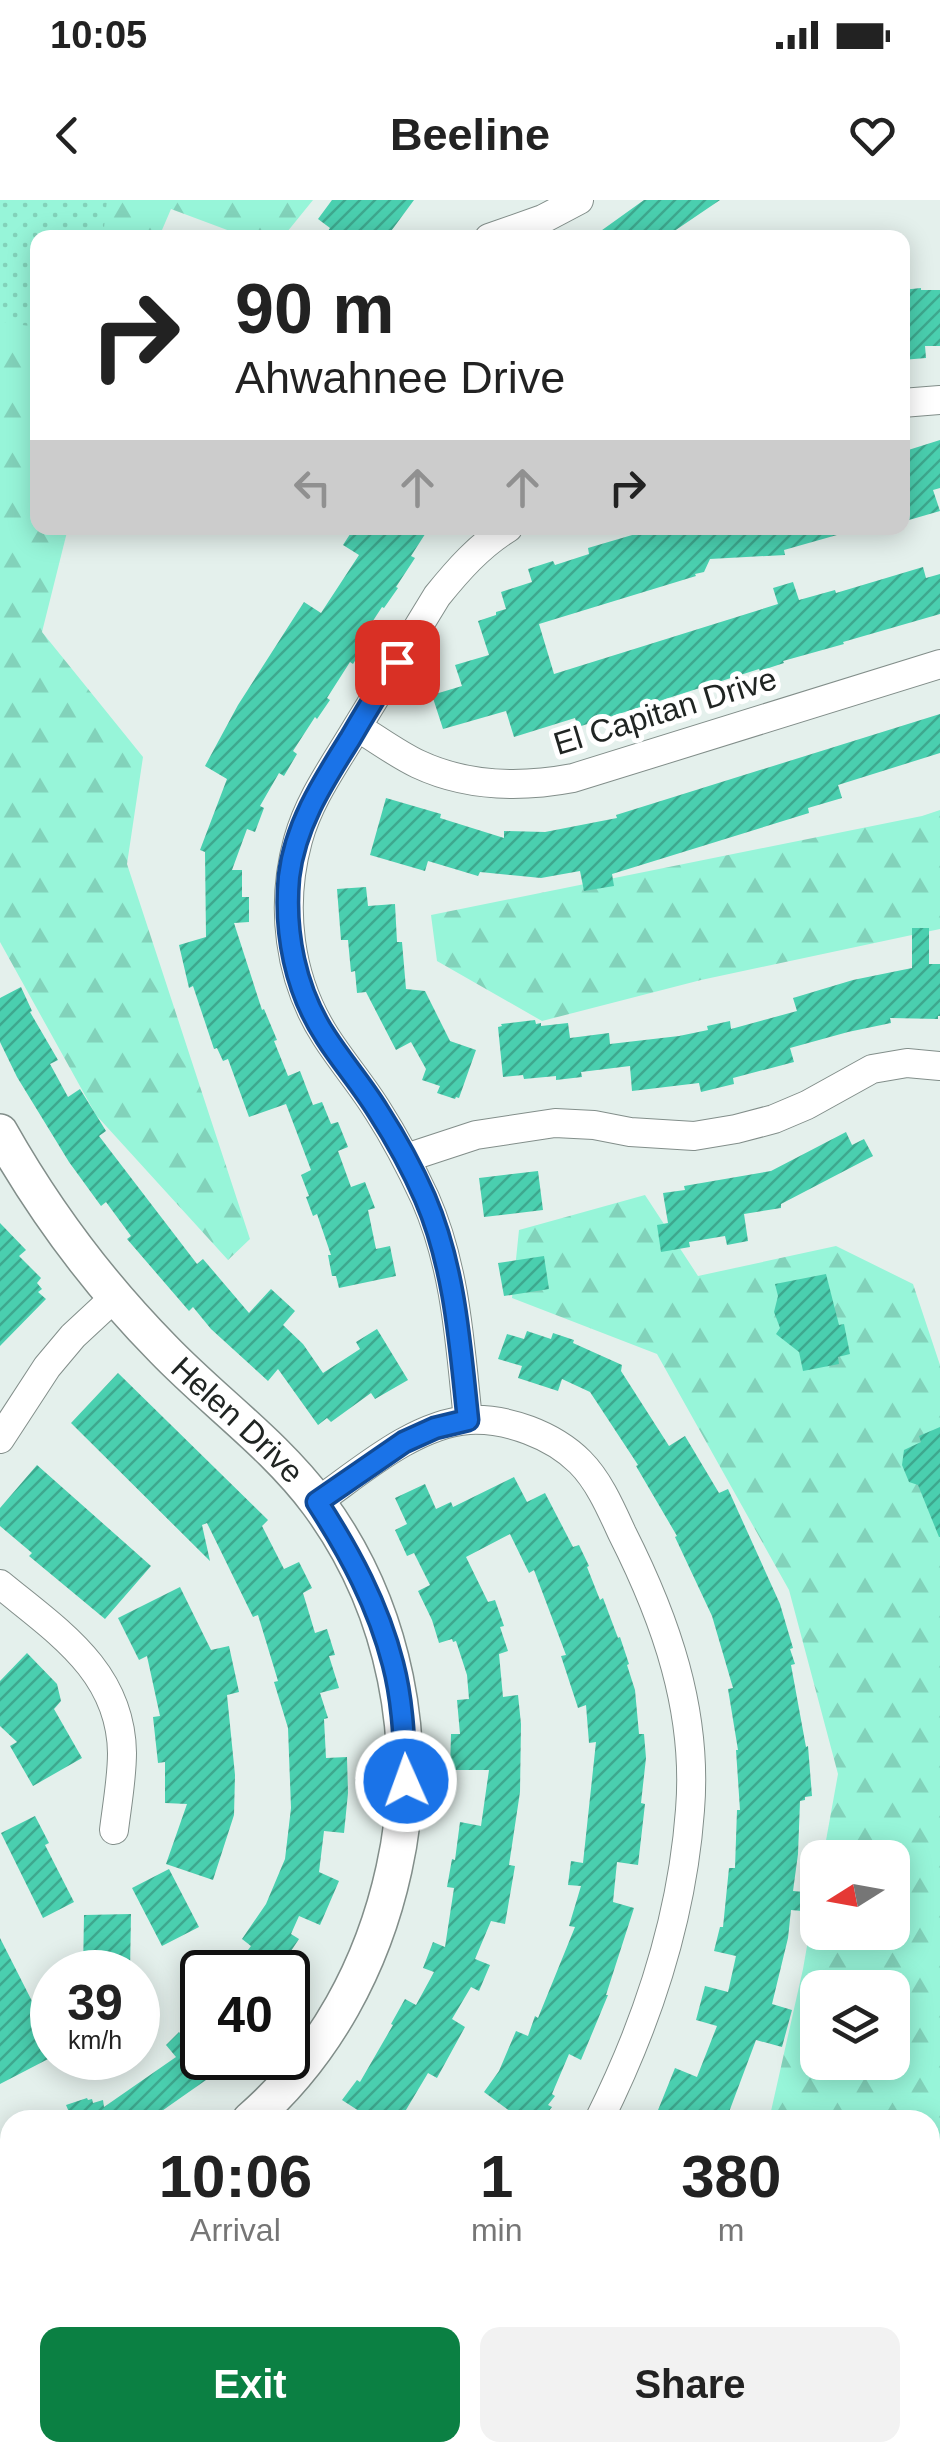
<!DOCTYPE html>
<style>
:root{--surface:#fff;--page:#f2f2f2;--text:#222;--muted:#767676;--accent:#0b8043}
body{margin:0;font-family:Arial,sans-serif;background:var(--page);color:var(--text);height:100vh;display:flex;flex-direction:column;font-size:38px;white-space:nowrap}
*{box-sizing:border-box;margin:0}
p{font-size:32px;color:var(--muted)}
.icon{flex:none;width:55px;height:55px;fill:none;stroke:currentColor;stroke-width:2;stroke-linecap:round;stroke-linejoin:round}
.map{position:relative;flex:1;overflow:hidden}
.panel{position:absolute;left:0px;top:1910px;width:940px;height:352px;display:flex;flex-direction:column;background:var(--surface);border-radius:30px 30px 0 0;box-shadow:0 5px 25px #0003}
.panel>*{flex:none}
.top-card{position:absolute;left:30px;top:30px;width:880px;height:305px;border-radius:20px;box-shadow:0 5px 25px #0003;background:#fff;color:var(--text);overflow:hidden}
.needle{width:65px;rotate:259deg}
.tools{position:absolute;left:800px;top:1640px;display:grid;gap:20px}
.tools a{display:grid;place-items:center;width:110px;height:110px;border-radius:20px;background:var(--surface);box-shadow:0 5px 25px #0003;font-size:50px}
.speed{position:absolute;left:30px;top:1750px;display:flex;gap:20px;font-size:50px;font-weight:700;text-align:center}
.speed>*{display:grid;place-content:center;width:130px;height:130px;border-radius:50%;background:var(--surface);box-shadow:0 5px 25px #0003;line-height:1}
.speed small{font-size:25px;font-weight:400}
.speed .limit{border:5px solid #111;border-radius:15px;background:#fff;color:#111}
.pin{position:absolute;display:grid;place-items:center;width:85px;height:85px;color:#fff;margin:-42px;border-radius:20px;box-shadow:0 5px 15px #0006}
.me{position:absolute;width:110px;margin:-55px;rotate:358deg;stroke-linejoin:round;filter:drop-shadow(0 0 8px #0008)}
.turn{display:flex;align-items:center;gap:35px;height:210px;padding:0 40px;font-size:45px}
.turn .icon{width:130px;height:130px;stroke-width:2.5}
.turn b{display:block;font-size:70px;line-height:85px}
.lanes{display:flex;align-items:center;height:95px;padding:0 40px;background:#0003;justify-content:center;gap:50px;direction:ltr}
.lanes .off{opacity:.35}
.eta{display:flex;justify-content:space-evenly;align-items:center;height:170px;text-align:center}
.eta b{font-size:60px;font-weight:700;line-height:70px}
.action{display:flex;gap:20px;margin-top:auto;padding:20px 40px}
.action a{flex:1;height:115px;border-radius:20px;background:var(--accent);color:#fff;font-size:40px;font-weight:700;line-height:115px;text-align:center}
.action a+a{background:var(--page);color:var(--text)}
.status{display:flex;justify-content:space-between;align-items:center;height:70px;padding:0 50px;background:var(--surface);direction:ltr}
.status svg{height:28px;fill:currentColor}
header{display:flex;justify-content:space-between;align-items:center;height:130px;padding:0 40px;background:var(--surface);font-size:45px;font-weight:700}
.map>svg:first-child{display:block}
.forest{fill:url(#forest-firs);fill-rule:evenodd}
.park{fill:url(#park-dots)}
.building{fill:url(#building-hatch)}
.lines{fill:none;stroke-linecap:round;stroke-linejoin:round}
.minor-casing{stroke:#828e8a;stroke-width:30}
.tertiary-casing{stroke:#828e8a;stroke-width:38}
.minor{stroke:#fff;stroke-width:28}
.tertiary{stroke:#fff;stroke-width:35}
.route-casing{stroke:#114b97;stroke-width:25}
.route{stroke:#1a73e8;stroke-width:18}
.labels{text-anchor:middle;stroke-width:10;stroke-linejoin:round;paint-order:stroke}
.street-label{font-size:32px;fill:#202523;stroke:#fff}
</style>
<div class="status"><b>10:05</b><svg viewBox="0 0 49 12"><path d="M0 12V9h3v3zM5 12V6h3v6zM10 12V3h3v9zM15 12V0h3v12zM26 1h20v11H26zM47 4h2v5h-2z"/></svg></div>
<header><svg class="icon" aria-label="back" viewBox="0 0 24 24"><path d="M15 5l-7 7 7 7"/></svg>Beeline<svg class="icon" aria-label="heart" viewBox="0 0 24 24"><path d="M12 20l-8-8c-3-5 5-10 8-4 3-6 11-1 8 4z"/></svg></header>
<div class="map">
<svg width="940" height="2262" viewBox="0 0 940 2262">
<defs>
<pattern id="forest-firs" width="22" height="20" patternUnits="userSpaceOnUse" patternTransform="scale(2.5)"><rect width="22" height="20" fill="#97f5d9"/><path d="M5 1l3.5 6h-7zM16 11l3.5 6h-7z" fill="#82d2ba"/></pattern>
<pattern id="park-dots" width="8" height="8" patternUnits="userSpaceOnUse" patternTransform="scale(2.5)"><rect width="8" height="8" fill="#97f5d9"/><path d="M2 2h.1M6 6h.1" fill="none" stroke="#82d2ba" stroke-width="1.8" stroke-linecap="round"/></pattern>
<pattern id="building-hatch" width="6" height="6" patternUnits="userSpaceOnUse" patternTransform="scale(2.5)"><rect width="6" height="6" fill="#4acfaf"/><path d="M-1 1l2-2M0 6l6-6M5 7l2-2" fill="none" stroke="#3da88e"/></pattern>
</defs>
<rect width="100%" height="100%" fill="#e4f0ec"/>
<!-- forest -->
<path class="forest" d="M0,0H313L283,37H246L171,9L159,37L38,38V328H68L42,432L143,557L127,664L250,1039L228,1060L96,915L0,742Z
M940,610V729L701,780L542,821L437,761L431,715L922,616Z
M645,995L698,1076L836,1046L913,1084L940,1165V2262H896L894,2253L930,2252V1920H769L803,1769L817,1689L818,1732H892V1658L823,1657L838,1574L789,1390L657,1154L512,1098L519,1030ZM818,1788H892V1862H818Z
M473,2252H675V2253L666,2262H461Z"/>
<!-- park -->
<path class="park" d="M0,0H107L103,37L38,38L37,127L0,122Z"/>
<!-- building -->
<path class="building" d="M332,0H414L386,38H323L330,28L318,19Z
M644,0H720L664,38H591Z
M921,88V90H940V146H925L926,158L902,160V90Z
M940,240V288L933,290L940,311L902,322V252Z
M354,328H429L411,356L415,358L396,387L398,388L384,408L382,407L361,439L366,443L353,464L350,462L327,498L330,500L317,519L315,517L293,551L297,554L284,576L279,573L260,606L264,608L255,632L247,629L232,670H242V697H249V722L234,723L262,810L264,809L277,840L274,841L288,876L300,871L313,905L322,902L331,924L338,922L348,947L338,951L351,987L365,982L375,1008L368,1010L376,1049L390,1046L396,1076L339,1088L336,1076H332L328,1055H331L317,1014L313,1016L306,997L309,996L301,975L311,970L286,904L249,917L228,859L223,861L217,848L214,849L193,786L189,788L179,745L206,737L205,652L200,650L227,579L205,566L238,505L304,402L321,413L359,355L343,345Z
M656,328H843L844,333L784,350L785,355L710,359L704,372L695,374L696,376L539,424L554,474L778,404L773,388L793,382L799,400L835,390L836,393L923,367L926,378L940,374V414L843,442L844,444L783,461L784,463L760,471L759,469L578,527L575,518L514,537L506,511L443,529L432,495L462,486L455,465L489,455L478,421L496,415V412L506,409L501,392L532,382L528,369L553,361L555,365L589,354L588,348Z
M940,514V553L838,585L842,598L808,608L809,613L612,674L614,686L584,691L580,671L541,678L480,672L478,676L428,661L425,671L370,655L386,598L441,614L440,618L504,638V631L545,632L617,618L616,615Z
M366,687L368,706L395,704L397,742H402L406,789L425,791L450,841L476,850L459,898L456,897L455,899L437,893L440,886L422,880L426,869L411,842L396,850L366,792L357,793L355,771L351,772L348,740H341L337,689Z
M912,728H929V764H940V816H938V819L890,818L891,823L848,832L790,848L794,862L733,878L734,884L701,892L699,883L632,891L630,866L581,872L582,877L556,880V876L524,879L523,875L503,877L498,827L502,826L501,824L535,820L536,824L541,823V826L568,823L570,838L609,833L610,844L679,836L708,830L707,826L730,821L731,829L797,811L793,798L853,780L912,768Z
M21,787L32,811L30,812L58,860L50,864L68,897L80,889L106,931L99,936L197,1064L203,1059L249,1113L271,1089L295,1111L283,1125L303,1144L323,1173L360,1149L356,1142L377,1129L408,1180L375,1199L371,1193L331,1222L327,1218L318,1225L278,1169L268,1181L211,1129L193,1107L189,1111L127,1039L131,1036L106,1002L101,1006L69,962L17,877L0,842V798Z
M846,932L852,945L864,939L873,956L781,1004V1008L744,1014L748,1041L727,1045L725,1036L689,1042L690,1047L661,1052L657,1025L668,1023L663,993L685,990L684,986L771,971Z
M538,971L543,1010L484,1017L479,978Z
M0,1023L26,1050L19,1056L41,1078L37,1083L42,1089L38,1092L46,1099L0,1146Z
M544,1056L549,1089L504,1096L498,1063Z
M826,1074L839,1125L844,1124L850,1154L838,1157L839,1164L803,1171L799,1152L776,1134L780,1128L774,1112L778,1096L775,1084Z
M527,1131L551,1139L553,1133L574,1140L573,1143L622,1165L621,1171L669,1246L685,1236L719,1293L728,1289L780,1404L793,1448L790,1449L795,1464L791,1465L806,1547L808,1546L812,1596L805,1597V1600L800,1601L798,1654L793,1691L804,1692L802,1711L791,1710L788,1738L772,1804L792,1810L782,1847L756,1840L726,1920H654L675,1868L697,1877L717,1826L696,1820L705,1786L728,1792L736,1756L714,1751L720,1727H723L729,1668H735L737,1610H740L736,1550H738L728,1489L733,1488L712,1416L675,1337L677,1336L636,1266L638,1265L590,1192L562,1179L558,1191L518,1178L522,1166L498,1159L507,1134L524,1139Z
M118,1173L268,1320L262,1326L284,1369L299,1362L312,1388L303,1393L315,1433L327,1429L335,1455L329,1456L339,1488L320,1493L328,1518L324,1519L326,1558L347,1557L348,1593L344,1633L324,1631L319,1672L339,1681L320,1725L299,1716L291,1734L299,1739L277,1772H244L250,1764L242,1758L251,1746L242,1739L266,1704L285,1659L291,1608L288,1528L274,1482L278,1481L258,1415L253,1417L207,1323L202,1325L210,1361L71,1223Z
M940,1227V1337H939L918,1285L909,1282L902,1265L904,1250L921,1242L919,1236Z
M37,1265L151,1366L105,1419L29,1356L32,1353L0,1326V1308Z
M514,1277L527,1302L545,1293L573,1347L579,1345L589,1366L587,1367L600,1400L603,1398L618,1438L620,1437L629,1464L627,1465L635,1490L639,1534H644L646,1558L641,1603L645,1604L638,1665L617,1662L613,1702L634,1708L606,1795H608L581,1860L569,1854L552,1894L555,1896L548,1905L552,1907L542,1920H522L484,1892L499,1871L516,1831L528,1836L535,1816L538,1818L575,1727L569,1726L581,1686L568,1685L571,1661L583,1663L596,1542L589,1543L586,1505L578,1508L561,1456L566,1455L534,1370L529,1373L510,1334L466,1357L488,1402L495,1400L504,1426L500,1427L508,1451L499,1454L503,1497L518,1495L521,1524L520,1592L509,1665L515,1666L505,1724L491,1721L475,1759L490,1765L479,1791L471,1787L452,1819L465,1827L437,1878L428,1873L400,1920H352L359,1911L342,1900L357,1880L360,1882L393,1825L391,1824L405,1799L416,1805L434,1772L423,1768L433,1742L445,1747L454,1688L447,1687L452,1659L455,1660L460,1622L481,1626L489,1570H450L451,1534H460L457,1500L469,1499L467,1475L456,1441L453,1442L452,1439L439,1443L432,1420L418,1391L430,1385L414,1353L407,1356L395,1330L407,1324L395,1298L425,1284L436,1309L451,1302L453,1307Z
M180,1387L211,1450L229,1446L239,1492L227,1495L235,1575L234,1615L213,1680L166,1664L187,1604L165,1603V1562L158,1563L153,1517L160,1516L147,1456L139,1460L118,1418Z
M27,1453L57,1484L61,1501L54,1509L82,1558L33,1586L10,1546L17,1542L0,1526V1481Z
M35,1616L49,1643L45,1645L74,1702L43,1718L1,1633Z
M169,1669L199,1727L162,1746L132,1688Z
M131,1714L130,1772H83L84,1715Z
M0,1738L38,1813L41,1811L52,1833V1857L0,1884Z
M179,1832L190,1844L202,1832V1858H230L206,1880L149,1920H53V1917L69,1912L66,1905L87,1898L88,1900L92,1899L93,1903L103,1900L104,1907L176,1857L166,1845Z"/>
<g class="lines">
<defs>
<path id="minor" d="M489,38L543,19L579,0
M902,203L940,200
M357,527C377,539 397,554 418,564C467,587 520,588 573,578L940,464
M406,958L476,935L555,923L594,925L630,932L694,936L736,929L774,919L807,905L872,869L907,863L940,866
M468,1220C460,1145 456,1068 425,998C411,968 396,939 378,911C362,885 342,862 326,837C288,778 280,706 298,640C309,600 333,567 354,532C381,487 409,442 437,396C458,370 479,346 508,328
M0,1239L47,1167L73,1136L115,1097
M317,1302C360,1272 414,1224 469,1220C507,1218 553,1235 580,1262C599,1281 611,1309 622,1333C666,1420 698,1511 690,1610C682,1720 648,1822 599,1920
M0,1384C57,1431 121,1471 122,1553C122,1578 117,1605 114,1630
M0,2004L10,2034"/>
<g id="tertiary">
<path id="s1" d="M0,932C44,1010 100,1085 163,1149C213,1201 275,1245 318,1303C395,1407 422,1544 394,1669C373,1765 325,1855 250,1920"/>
<path d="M0,2040L10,2036"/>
</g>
</defs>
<!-- minor casing -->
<use href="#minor" class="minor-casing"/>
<!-- tertiary casing -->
<use href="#tertiary" class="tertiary-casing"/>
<!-- minor -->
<use href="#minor" class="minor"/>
<!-- tertiary -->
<use href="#tertiary" class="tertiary"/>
</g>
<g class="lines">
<defs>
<path id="route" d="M397,462C381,487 365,513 350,539C323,582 295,625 289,677C284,732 295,790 326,837C342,862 362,885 378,911C396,939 412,968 425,998C455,1068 460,1145 468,1220L435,1228L404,1242L317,1302C350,1353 378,1405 393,1464C403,1502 404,1542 406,1581"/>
</defs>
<!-- route casing -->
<use href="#route" class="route-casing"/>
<!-- route -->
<use href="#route" class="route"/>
</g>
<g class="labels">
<!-- street labels -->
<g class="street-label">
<text transform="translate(665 511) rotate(-17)" y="11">El Capitan Drive</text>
<text dy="11" stroke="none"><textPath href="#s1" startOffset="375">Helen Drive</textPath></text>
</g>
</g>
</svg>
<div class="tools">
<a><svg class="needle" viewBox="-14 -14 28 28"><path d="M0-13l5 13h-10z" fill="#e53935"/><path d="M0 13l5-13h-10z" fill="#767676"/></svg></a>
<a><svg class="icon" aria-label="layers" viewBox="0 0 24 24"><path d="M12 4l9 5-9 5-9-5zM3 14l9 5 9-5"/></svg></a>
</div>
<div class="speed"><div>39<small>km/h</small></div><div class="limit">40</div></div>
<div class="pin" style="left:397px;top:462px;background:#d93025"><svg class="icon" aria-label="arrive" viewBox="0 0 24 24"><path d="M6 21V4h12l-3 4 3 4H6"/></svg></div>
<svg class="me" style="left:406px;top:1581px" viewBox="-20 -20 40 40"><circle r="17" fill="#1a73e8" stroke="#fff" stroke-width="3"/><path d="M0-11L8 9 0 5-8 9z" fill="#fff"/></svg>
<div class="top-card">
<div class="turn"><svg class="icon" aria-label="right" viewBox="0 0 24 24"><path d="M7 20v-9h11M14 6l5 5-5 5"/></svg><div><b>90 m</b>Ahwahnee Drive</div></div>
<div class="lanes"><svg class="icon off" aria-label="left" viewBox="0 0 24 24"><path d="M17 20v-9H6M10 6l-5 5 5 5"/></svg><svg class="icon off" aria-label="ahead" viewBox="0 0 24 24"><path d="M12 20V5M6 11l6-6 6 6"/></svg><svg class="icon off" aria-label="ahead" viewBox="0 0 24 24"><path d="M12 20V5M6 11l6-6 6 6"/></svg><svg class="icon" aria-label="right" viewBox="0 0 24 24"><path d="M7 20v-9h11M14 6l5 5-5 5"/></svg></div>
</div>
<section class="panel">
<div class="eta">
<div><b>10:06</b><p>Arrival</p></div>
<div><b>1</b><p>min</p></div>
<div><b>380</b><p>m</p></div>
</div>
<div class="action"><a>Exit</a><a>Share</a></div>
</section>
</div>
